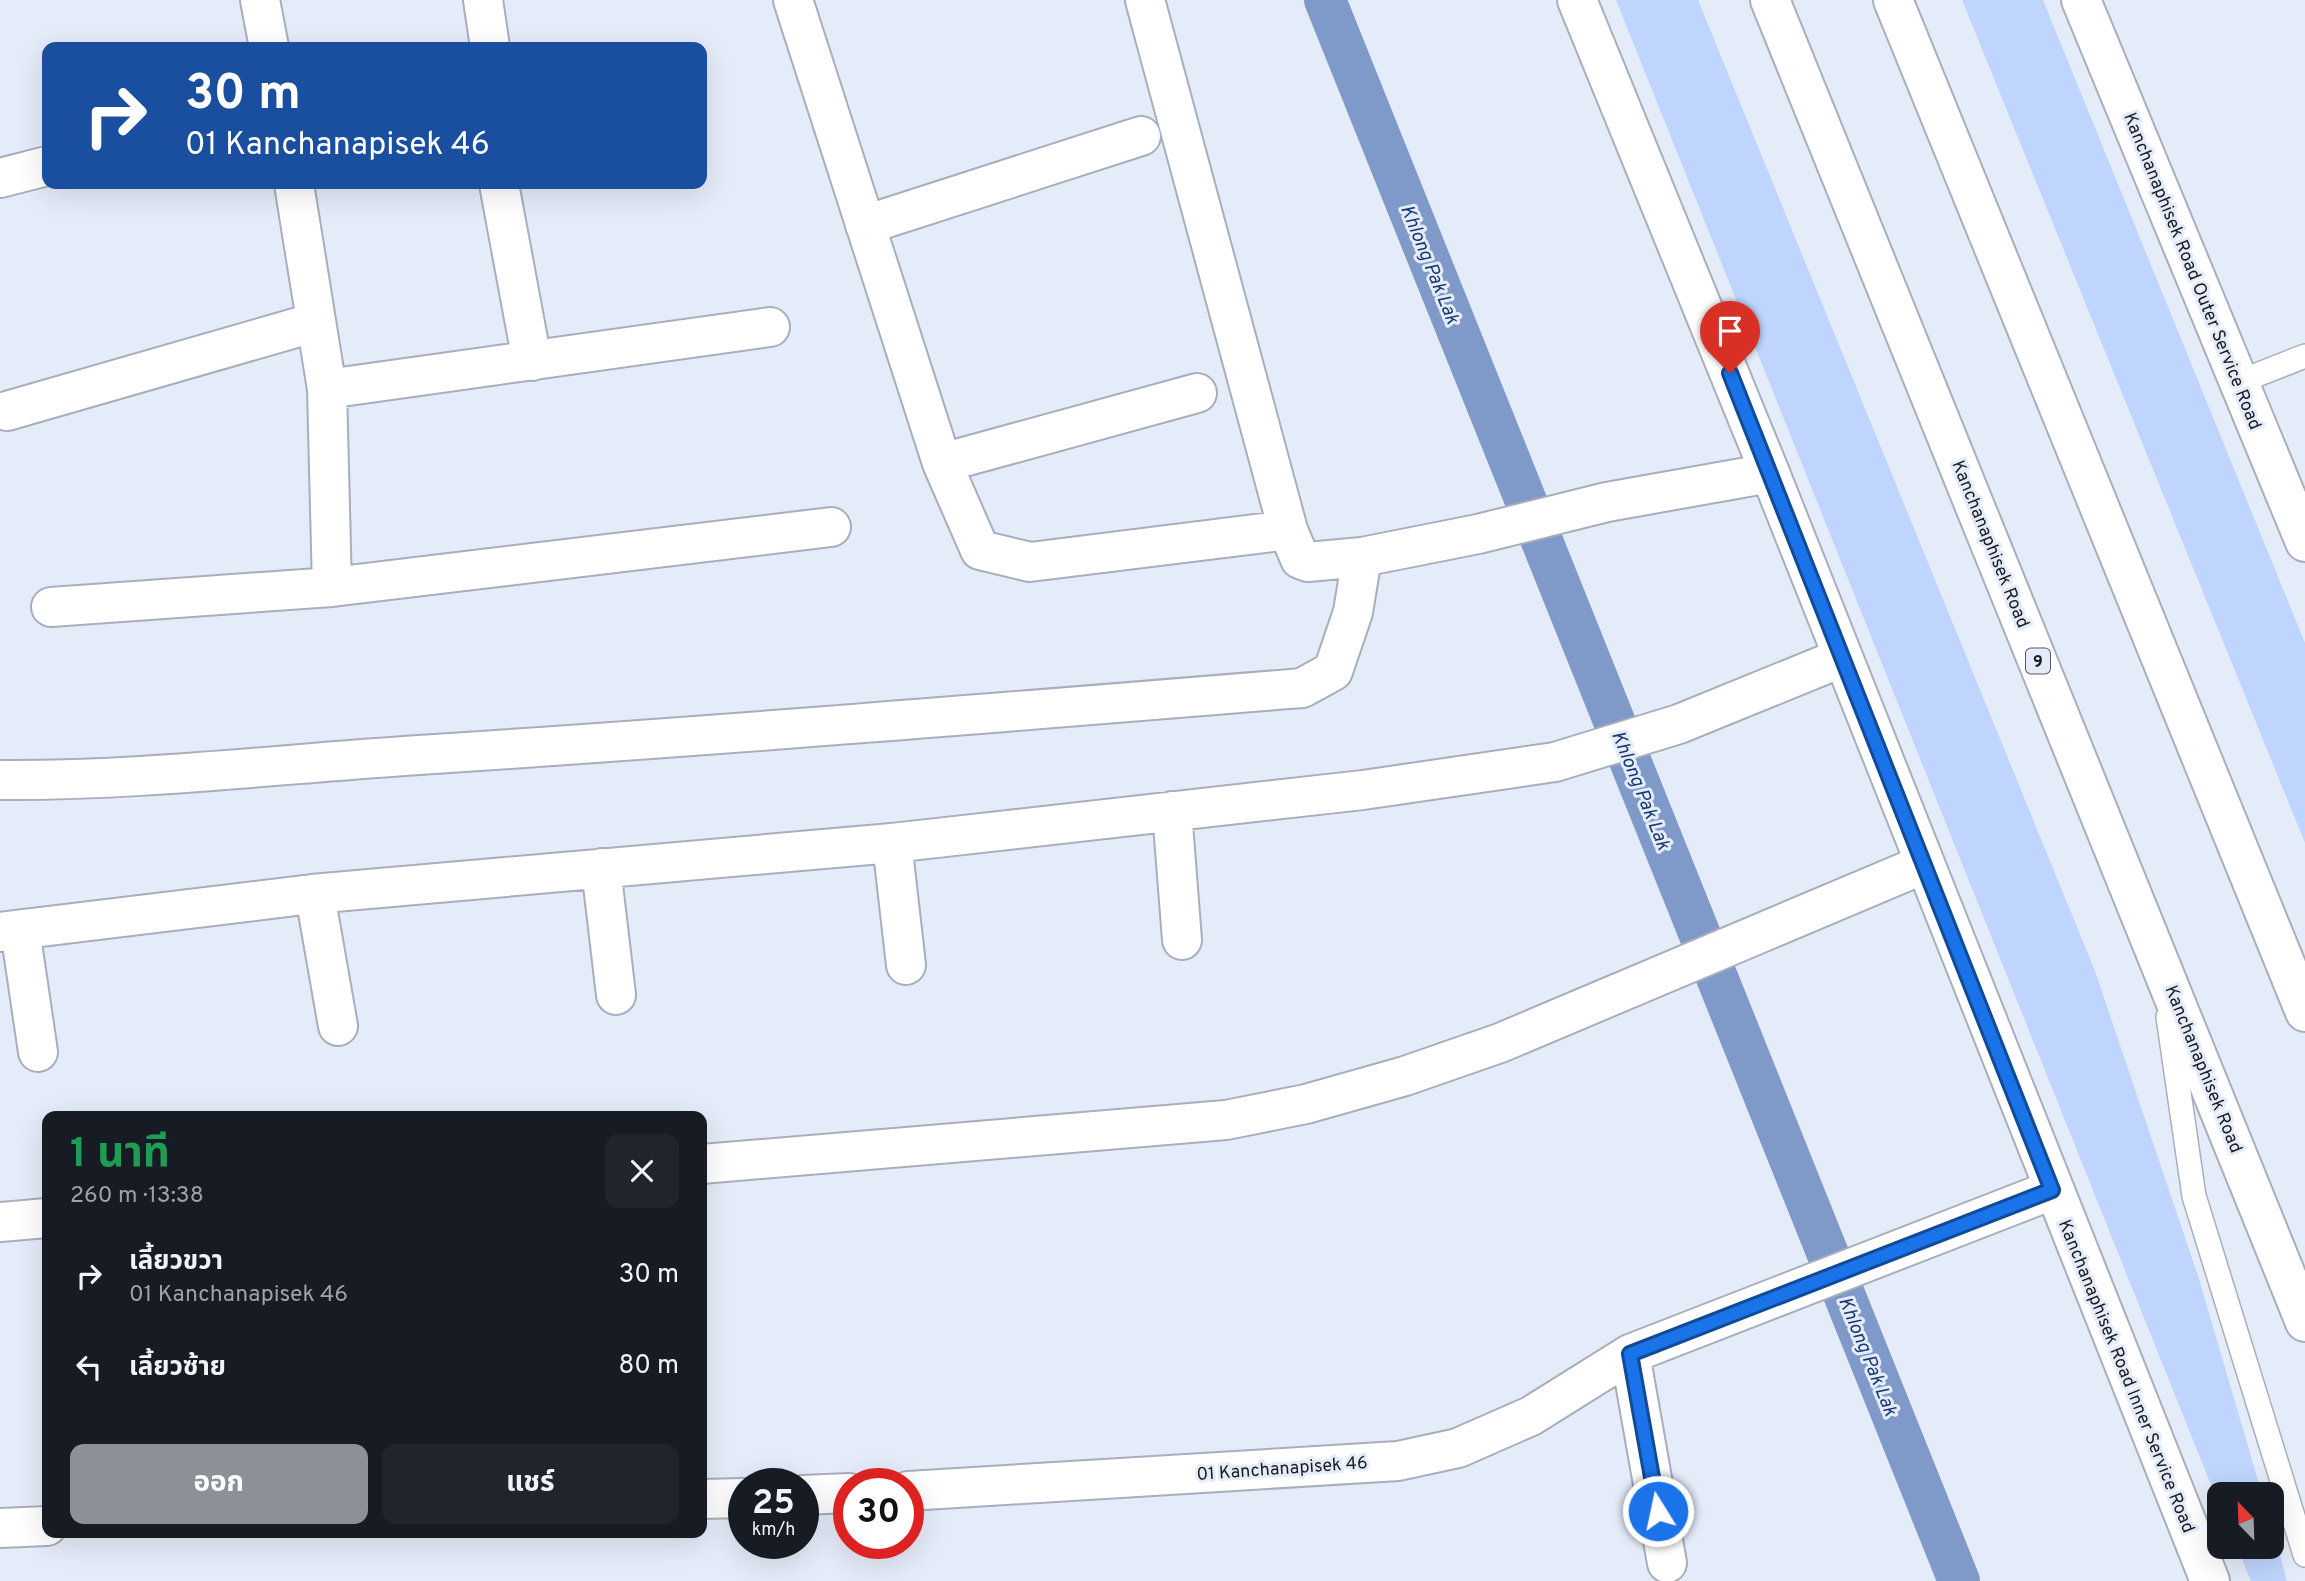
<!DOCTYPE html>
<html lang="th">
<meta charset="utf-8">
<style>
:root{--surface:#171b24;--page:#20242c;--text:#f1f3f6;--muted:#9ea1a6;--accent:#8c9099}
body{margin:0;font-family:Overpass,"Noto Sans Thai",sans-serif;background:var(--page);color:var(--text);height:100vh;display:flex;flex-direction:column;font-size:26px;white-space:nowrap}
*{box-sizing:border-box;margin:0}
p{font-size:23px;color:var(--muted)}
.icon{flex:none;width:38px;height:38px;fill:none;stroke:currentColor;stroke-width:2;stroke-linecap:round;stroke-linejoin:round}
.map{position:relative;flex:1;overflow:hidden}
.side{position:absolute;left:42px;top:1111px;width:665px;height:427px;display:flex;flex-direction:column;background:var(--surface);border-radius:14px;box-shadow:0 7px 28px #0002}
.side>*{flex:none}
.guide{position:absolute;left:42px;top:42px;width:665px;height:147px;border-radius:14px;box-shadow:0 7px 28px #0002;background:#1a4fa0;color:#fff;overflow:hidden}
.needle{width:46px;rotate:337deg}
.fabs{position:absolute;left:2207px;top:1482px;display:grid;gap:14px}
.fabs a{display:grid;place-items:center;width:77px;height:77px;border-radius:14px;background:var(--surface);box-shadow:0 7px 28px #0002;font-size:35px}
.speed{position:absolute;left:728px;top:1468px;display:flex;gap:14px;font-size:35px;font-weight:700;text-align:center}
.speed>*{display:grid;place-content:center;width:91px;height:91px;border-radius:50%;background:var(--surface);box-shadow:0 7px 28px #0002;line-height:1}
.speed small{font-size:18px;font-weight:400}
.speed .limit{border:10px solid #d22;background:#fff;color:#111}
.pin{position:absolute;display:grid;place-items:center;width:60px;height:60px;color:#fff;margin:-72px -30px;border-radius:50% 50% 50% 0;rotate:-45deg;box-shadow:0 0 7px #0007}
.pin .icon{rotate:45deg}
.me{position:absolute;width:77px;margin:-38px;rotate:350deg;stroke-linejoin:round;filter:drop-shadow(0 0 5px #0008)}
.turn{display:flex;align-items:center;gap:24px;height:147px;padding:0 28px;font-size:32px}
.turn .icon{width:91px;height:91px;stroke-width:2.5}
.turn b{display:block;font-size:49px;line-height:60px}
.round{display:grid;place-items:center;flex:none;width:74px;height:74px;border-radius:14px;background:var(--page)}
.headline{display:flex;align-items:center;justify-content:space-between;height:119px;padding:0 28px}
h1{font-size:42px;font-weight:700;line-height:52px;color:#1e9e55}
.button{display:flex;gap:14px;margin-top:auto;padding:14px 28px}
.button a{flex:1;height:80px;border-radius:14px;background:var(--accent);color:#fff;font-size:28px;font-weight:700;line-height:80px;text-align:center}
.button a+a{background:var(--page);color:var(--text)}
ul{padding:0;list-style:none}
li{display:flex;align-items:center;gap:21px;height:91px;padding:0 28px}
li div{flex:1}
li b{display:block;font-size:26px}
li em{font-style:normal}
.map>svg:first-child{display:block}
.green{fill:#bfd5fd}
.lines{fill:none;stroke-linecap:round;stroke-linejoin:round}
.canal{stroke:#7f99c9;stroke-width:42}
.lane-casing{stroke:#a8aebb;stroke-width:26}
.street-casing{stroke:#a8aebb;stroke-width:42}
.secondary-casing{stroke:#a8aebb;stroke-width:42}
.highway-casing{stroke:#a8aebb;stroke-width:42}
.lane{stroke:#fff;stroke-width:23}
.street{stroke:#fff;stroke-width:38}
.secondary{stroke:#fff;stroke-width:38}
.highway{stroke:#fff;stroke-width:38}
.route-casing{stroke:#114b97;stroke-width:18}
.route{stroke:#1a73e8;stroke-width:12}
.labels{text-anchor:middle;stroke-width:6;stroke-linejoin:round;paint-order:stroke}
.shield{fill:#e5ecf9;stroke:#575a62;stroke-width:2}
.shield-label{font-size:16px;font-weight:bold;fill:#1a1c21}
.street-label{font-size:18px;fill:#1a1c21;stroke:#e5ecf9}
.water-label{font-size:19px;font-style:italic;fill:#183670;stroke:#e5ecf9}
</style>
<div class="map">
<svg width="2305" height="1581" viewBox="0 0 2305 1581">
<rect width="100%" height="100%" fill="#e5ecf9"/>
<!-- green -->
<path class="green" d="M1616,0H1698L2095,971L2199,1279L2262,1494H2219V1505Z
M1962,0H2043L2305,643V843Z
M2272,1526L2287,1581H2251L2237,1547H2272Z"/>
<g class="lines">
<!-- canal -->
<path class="canal" d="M1325,0L1959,1581"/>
<defs>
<path id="lane" d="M2239,382L2305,356
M2168,1017L2194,1196L2305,1555"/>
<path id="street" d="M260,0L269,47
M483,0L490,47
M793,0L942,463L980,550L1030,562L1288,530
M1145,0L1288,530L1300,559L1308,562L1362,557L1478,534L1607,502L1770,473
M0,178L47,166
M499,184L532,361
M865,225L1141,136
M327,389L770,327
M7,411L316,322
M942,463L1197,393
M332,587L831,527
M51,607L332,587L327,389L294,184
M0,780C140,781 279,764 419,755C713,736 1007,712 1302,688L1333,671L1353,612L1362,557
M1172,811L1182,940
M892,843L906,965
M601,868L616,995
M315,895L338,1026
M20,930L38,1052
M0,932L312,894L892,843L1363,790L1555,762L1679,724L1841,658
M702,1164L1226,1120L1306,1104L1405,1076L1500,1043L1924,864
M0,1222L47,1218
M908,1491L1398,1461L1458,1448L1531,1416L1630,1354
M803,1495L849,1493
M702,1499L744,1498
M0,1528L47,1526
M1667,1563L1630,1354L2052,1190"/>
<path id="secondary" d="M1577,0L1770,473L2210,1581
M2081,0L2305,542"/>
<path id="highway" d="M1770,0L2305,1322
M1893,0L2305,1012"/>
</defs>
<!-- lane casing -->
<use href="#lane" class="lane-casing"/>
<!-- street casing -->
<use href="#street" class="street-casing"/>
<!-- secondary casing -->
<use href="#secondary" class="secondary-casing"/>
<!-- highway casing -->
<use href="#highway" class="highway-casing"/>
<!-- lane -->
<use href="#lane" class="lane"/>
<!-- street -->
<use href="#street" class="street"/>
<!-- secondary -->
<use href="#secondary" class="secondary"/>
<!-- highway -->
<use href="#highway" class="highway"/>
</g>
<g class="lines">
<defs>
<path id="route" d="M1658,1511L1630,1354L2052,1190L1730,373"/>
</defs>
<!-- route casing -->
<use href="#route" class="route-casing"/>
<!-- route -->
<use href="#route" class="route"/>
</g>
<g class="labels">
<!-- shield labels -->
<rect class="shield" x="2026" y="648.5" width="24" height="25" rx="5"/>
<g class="shield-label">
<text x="2038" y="667">9</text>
</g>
<!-- street labels -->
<g class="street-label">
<text transform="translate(2193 271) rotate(68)" y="6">Kanchanaphisek Road Outer Service Road</text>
<text transform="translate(1991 544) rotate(68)" y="6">Kanchanaphisek Road</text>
<text transform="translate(2204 1069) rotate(68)" y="6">Kanchanaphisek Road</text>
<text transform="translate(2127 1376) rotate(68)" y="6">Kanchanaphisek Road Inner Service Road</text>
<text transform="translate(1282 1468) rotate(-4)" y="6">01 Kanchanapisek 46</text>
</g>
<!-- water labels -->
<g class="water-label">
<text transform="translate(1431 264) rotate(68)" y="7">Khlong Pak Lak</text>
<text transform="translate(1642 790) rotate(68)" y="7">Khlong Pak Lak</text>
<text transform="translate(1869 1356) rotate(68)" y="7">Khlong Pak Lak</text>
</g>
</g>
</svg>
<div class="fabs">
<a><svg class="needle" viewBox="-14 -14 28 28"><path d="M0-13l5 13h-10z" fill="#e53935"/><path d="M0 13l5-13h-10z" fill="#9ea1a6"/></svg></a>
</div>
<div class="speed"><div>25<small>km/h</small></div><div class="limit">30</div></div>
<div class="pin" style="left:1730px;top:373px;background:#d93025"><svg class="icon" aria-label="arrive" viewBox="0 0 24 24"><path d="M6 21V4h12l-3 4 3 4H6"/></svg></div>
<svg class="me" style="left:1658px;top:1511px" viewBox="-20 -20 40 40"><circle r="17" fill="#1a73e8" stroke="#fff" stroke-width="3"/><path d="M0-11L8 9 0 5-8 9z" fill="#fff"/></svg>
<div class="guide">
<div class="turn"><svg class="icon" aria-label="right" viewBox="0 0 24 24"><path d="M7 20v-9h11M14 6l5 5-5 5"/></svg><div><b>30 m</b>01 Kanchanapisek 46</div></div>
</div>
<section class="side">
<div class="headline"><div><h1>1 นาที</h1><p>260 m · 13:38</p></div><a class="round"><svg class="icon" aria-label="close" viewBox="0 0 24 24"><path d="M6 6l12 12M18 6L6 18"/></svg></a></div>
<ul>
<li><svg class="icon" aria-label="right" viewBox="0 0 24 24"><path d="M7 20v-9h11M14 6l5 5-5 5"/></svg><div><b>เลี้ยวขวา</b><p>01 Kanchanapisek 46</p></div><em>30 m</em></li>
<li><svg class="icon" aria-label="left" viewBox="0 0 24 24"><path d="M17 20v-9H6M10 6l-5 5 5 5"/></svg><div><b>เลี้ยวซ้าย</b></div><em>80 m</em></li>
</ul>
<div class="button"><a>ออก</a><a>แชร์</a></div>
</section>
</div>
